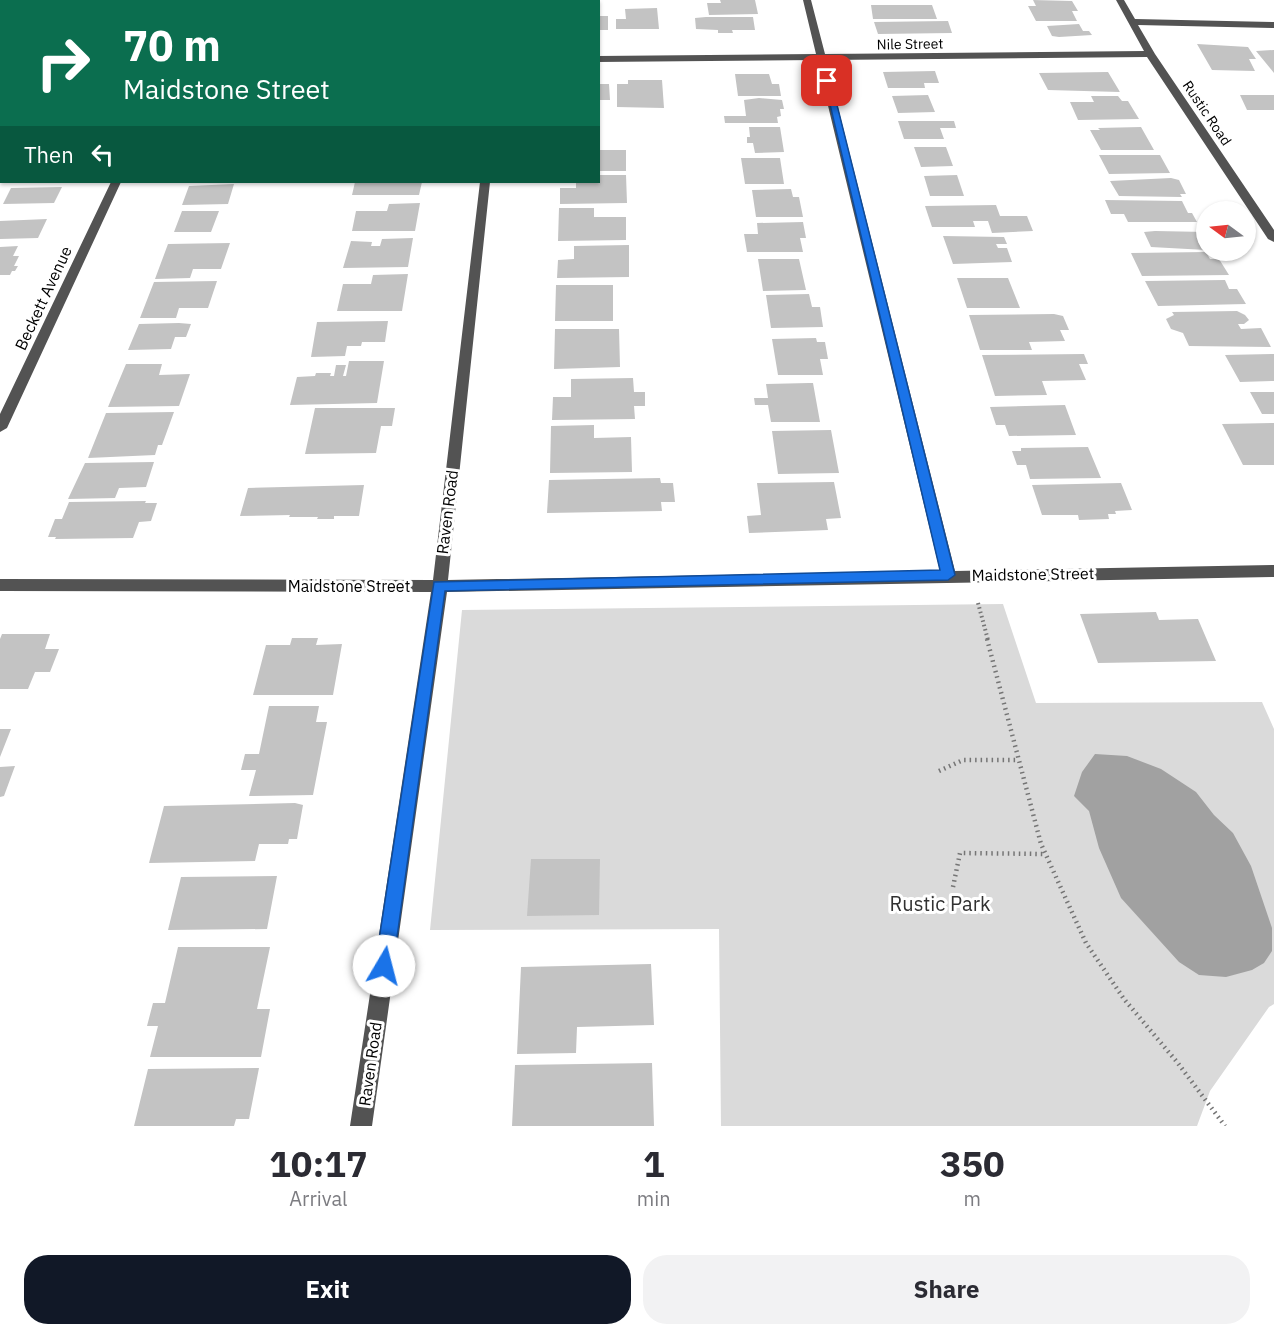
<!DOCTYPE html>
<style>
:root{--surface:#fff;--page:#f2f2f3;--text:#2b2b33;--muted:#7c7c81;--accent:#111827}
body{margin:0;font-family:"IBM Plex Sans",sans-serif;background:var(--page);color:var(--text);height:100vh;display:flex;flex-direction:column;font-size:22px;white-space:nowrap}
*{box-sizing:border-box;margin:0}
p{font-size:20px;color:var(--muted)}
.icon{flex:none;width:33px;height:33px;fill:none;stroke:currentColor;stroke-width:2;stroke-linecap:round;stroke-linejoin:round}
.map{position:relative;height:1126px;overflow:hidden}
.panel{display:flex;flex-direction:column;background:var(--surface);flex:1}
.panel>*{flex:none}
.hud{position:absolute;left:0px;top:0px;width:600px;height:183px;box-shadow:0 2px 4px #0004;background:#0b6e4f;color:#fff;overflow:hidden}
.needle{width:39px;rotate:285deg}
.tools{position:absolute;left:1196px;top:201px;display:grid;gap:12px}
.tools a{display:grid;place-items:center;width:60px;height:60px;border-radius:50%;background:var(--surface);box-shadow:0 2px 4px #0004;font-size:30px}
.pin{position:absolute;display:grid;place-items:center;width:51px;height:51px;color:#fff;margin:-26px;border-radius:12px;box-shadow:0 3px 9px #0006}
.me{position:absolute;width:66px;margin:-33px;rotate:8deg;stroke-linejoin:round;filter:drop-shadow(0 0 4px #0008)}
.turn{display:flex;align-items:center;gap:21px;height:126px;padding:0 24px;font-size:27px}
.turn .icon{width:78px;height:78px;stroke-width:2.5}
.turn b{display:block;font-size:42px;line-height:51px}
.then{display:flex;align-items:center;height:57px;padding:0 24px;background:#0003;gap:12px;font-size:22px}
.eta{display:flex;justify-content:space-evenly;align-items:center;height:102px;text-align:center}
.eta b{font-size:36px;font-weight:700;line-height:42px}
.button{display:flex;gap:12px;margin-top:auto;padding:12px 24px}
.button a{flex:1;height:69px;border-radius:24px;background:var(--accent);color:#fff;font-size:24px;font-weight:700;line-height:69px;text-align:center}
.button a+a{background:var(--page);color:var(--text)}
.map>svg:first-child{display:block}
.green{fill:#dadada}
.water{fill:#a1a1a1}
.building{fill:#c3c3c3}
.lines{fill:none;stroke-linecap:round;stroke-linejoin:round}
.path-far1{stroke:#757575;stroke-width:4;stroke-dasharray:1.5 3;stroke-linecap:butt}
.path{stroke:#757575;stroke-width:4.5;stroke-dasharray:1.5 4;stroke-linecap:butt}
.minor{fill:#535353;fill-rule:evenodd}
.route{fill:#1a73e8;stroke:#114b97;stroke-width:1.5}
.labels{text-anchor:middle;stroke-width:6;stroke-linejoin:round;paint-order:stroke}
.far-street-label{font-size:14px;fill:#000;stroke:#fff}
.street-label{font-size:16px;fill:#000;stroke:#fff}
.near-park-label{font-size:20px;fill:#313131;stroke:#fff}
</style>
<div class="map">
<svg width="1274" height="1126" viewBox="0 0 1274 1126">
<rect width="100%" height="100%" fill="#fff"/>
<!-- green -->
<path class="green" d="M1003,604L1036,703L1262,702L1274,729V1004L1269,1007L1210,1091L1197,1126H721L719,929L430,930L462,610Z"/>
<!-- water -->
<path class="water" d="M1095,754L1127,756L1161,769L1196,792L1214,815L1233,833L1251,866L1272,928V951L1264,963L1252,970L1226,977L1199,975L1179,962L1121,898L1099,848L1089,811L1074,796L1082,772Z"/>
<!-- building -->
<path class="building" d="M720,0H755L758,14L709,15L707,3H721Z
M1033,0L1072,1L1078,11H1072L1077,21H1036L1028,6H1036Z
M871,5H932L937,19H873Z
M657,8L659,29H616V19H626L625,9Z
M598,16H608V30H598Z
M706,17H753L755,30H732L733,33H718V30L696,29L695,18Z
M948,21L952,33L878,34L874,22Z
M1079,24L1083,31H1089L1092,35L1059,37L1052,36L1047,26Z
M1197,44L1248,47L1256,59H1249L1255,71L1212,70Z
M1274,50V73L1256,51Z
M935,71L939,83H924L925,88H888L883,72Z
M1108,72L1120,92L1048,90L1039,73Z
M735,74H769L772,84H779L781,96H738Z
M628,80H662L664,108L617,107V84H628Z
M598,84H609L610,100H598Z
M928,95L935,112L898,113L892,96Z
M1240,95H1274V110H1247Z
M1091,96H1118L1122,101H1128L1139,119L1078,120L1070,102H1094Z
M759,98L782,100L784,109H780L781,116L777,117L778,123H725L724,116H746L744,100Z
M898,121H954L956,128H940L944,139H904Z
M749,127H780L784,152L755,153L753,143H747V137H750Z
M1141,127L1154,150H1101L1090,130H1100L1098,128Z
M914,147H946L953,166L921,167Z
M598,150H626V171H598Z
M1099,155H1160L1170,173L1109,174Z
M741,158H780L784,184H745Z
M598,175H626L627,203L560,204V188H576V182H598Z
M957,175L964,196H930L924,176Z
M1171,178L1179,180L1186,194H1180L1182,197L1119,196L1110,181Z
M355,182H422L419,195H352Z
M234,184L228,204L182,205L189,186Z
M62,187L54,203L3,204L11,188Z
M791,189L793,197H799L803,217H756L752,190Z
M1105,200L1182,201L1188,213H1192L1197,222H1128L1124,214H1111Z
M420,203L415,231H352L356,211H387L389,204Z
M996,205L1000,216H1027L1033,231L992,233L988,221H973L975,227H932L925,206Z
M559,208H594V217H626V240L558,241Z
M182,211H219L211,232H174Z
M47,219L38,238L0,239V221Z
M803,222L806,238H800L803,252H747L744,234H758L757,223Z
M1155,231L1206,232V250L1151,247L1144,232Z
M943,236L1004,237L1007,244H996L998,248H1007L1012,262L953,264Z
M413,238L408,267L343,268L351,241L372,242L371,246H380L382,239Z
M230,243L221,269H193L190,278L155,279L168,244Z
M629,245V277L557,278L558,260L574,259V246Z
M18,246L13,256H19L14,266H18L15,271H12L10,275H0V247Z
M1206,252L1210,259H1219L1229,275L1142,276L1131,253Z
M758,259H799L806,290L763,291Z
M408,274L402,311H337L343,284H371L373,275Z
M957,278H1008L1020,308H967Z
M1225,280L1229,289H1237L1246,304L1158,306L1145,281Z
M217,281L208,308H179L176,318H140L154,282Z
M556,285H613V321H555Z
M809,294L812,307H820L823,327L771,328L766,295Z
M1237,311L1245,315L1249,320L1244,324H1238L1241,329L1261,328L1271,347L1189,346L1183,333L1171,329L1166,319L1174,315L1172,312Z
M1054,314L1063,316L1069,330H1060L1065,341L1029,342L1032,350H980L969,315Z
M388,321L385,342H362L361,346H347L345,356L311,357L317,322Z
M179,323L191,324L186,337H175L171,349L128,350L139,324Z
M555,329H619L620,367L554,369Z
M816,338L817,342H825L828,359H820L823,375H778L772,339Z
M1084,354L1088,364H1079L1086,380L1042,381L1047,395L995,396L982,355Z
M1274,354V381L1240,382L1225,355Z
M349,361H384L377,403L290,405L297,377L315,376L316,373H331L330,376H334L336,365H346L343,376H346Z
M126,364H162L159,375L190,374L179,406L108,407Z
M633,378L634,392H645V406H634L635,419L552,420L553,397H571V379Z
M809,383H813L820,422H771L768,405H755L754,398H768L766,384Z
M1250,392H1274V414H1262Z
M1065,405L1076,435L1009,436L1005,425H996L990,407Z
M315,408H395L392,426H381L376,453L305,454Z
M174,412L162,445H158L155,455L88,458L106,413Z
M1274,423V465H1243L1222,424Z
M594,425V438L631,437L632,472L550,473L551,426Z
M831,430L839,473L778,474L772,431Z
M1088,447L1101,478L1030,479L1026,465H1017L1012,451H1021V448Z
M154,462L146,487L119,488L115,498L68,499L85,463Z
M660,478L661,483H673L675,502H661L662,511L547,513L549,480Z
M834,482L841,518L826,519L828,530L749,533L747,516L761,515L757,483Z
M1121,483L1132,510L1115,511L1116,514H1108L1109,519L1079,520L1078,515H1042L1032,485Z
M364,485L359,516H334V519H317L318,517H289L290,515L240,516L248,488Z
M146,501L145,503H157L151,521L139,522L133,538L55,539L56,537H48L55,519H62L69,502Z
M1156,612L1159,620L1198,619L1216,661L1098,663L1080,614Z
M2,634H50L45,649H59L50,672H35L28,689H0V639Z
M292,638H318L316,645L342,644L333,695H253L266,645H290Z
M269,706H319L316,722H327L313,795L249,796L256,770H241L245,754H259Z
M0,729H11L0,757Z
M15,766L4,796L0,797V767Z
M295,803L303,805L297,839H289L288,844H259L255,861L149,863L164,806Z
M531,859H600L599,915L527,916Z
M277,876L267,929L168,930L181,877Z
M178,947H270L257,1009H270L261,1057H150L158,1026H147L153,1003H165Z
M651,964L654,1025L577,1027L576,1053L517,1054L521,967Z
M652,1063L654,1126H512L515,1065Z
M259,1068L249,1119H236L234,1126H134L148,1069Z"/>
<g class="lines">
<!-- path-far1 -->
<path class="path-far1" d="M978,603L988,640"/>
<!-- path -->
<path class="path" d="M987,639L1041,844L1086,943L1124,999L1177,1062L1225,1126
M939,771L963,760H1019
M953,887L960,853L1046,854"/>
<!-- minor -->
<path class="minor" d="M198,0H206L197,2Z
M500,0H508V2H500Z
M803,0H811L825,54L1144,51L1116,0H1124L1135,19L1274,22V28L1138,25L1155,54L1274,230V242L1268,239L1147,57L826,60L955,571L1274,565V577L447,592L372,1126H350L431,592L0,591V579L433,580L480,182H490L448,580L940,571L817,60L598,62V56L816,54Z
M111,182H121L7,428L0,432V414Z"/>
</g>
<!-- route -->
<path class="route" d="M824,79L831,81L955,575L948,580L445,591L393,966L391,972L384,975L378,972L375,966L434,582L940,570Z"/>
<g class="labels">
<!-- far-street labels -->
<g class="far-street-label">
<text transform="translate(910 44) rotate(-1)" y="5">Nile Street</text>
<text transform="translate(1207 113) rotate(56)" y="5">Rustic Road</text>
</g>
<!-- street labels -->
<g class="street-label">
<text transform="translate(43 298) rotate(-65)" y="6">Beckett Avenue</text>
<text transform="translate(447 512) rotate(-83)" y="6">Raven Road</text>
<text transform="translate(1033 574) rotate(-1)" y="6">Maidstone Street</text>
<text x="349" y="592">Maidstone Street</text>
<text transform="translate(370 1064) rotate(-82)" y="6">Raven Road</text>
</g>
<!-- near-park labels -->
<g class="near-park-label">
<text x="940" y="911">Rustic Park</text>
</g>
</g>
</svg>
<div class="tools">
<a><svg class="needle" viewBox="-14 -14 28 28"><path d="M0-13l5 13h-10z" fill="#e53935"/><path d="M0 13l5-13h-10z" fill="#7c7c81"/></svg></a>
</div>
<div class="pin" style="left:827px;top:81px;background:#d93025"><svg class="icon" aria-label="arrive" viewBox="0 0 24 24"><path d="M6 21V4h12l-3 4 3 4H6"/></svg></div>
<svg class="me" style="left:384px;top:966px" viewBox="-20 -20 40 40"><circle r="19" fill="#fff"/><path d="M0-13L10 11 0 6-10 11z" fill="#1a73e8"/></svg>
<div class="hud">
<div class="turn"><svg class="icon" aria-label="right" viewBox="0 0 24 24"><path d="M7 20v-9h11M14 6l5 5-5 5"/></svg><div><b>70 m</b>Maidstone Street</div></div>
<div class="then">Then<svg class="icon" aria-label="left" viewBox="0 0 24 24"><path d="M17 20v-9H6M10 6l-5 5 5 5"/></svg></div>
</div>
</div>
<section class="panel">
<div class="eta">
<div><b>10:17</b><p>Arrival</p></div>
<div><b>1</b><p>min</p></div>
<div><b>350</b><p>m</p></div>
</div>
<div class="button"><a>Exit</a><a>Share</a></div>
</section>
